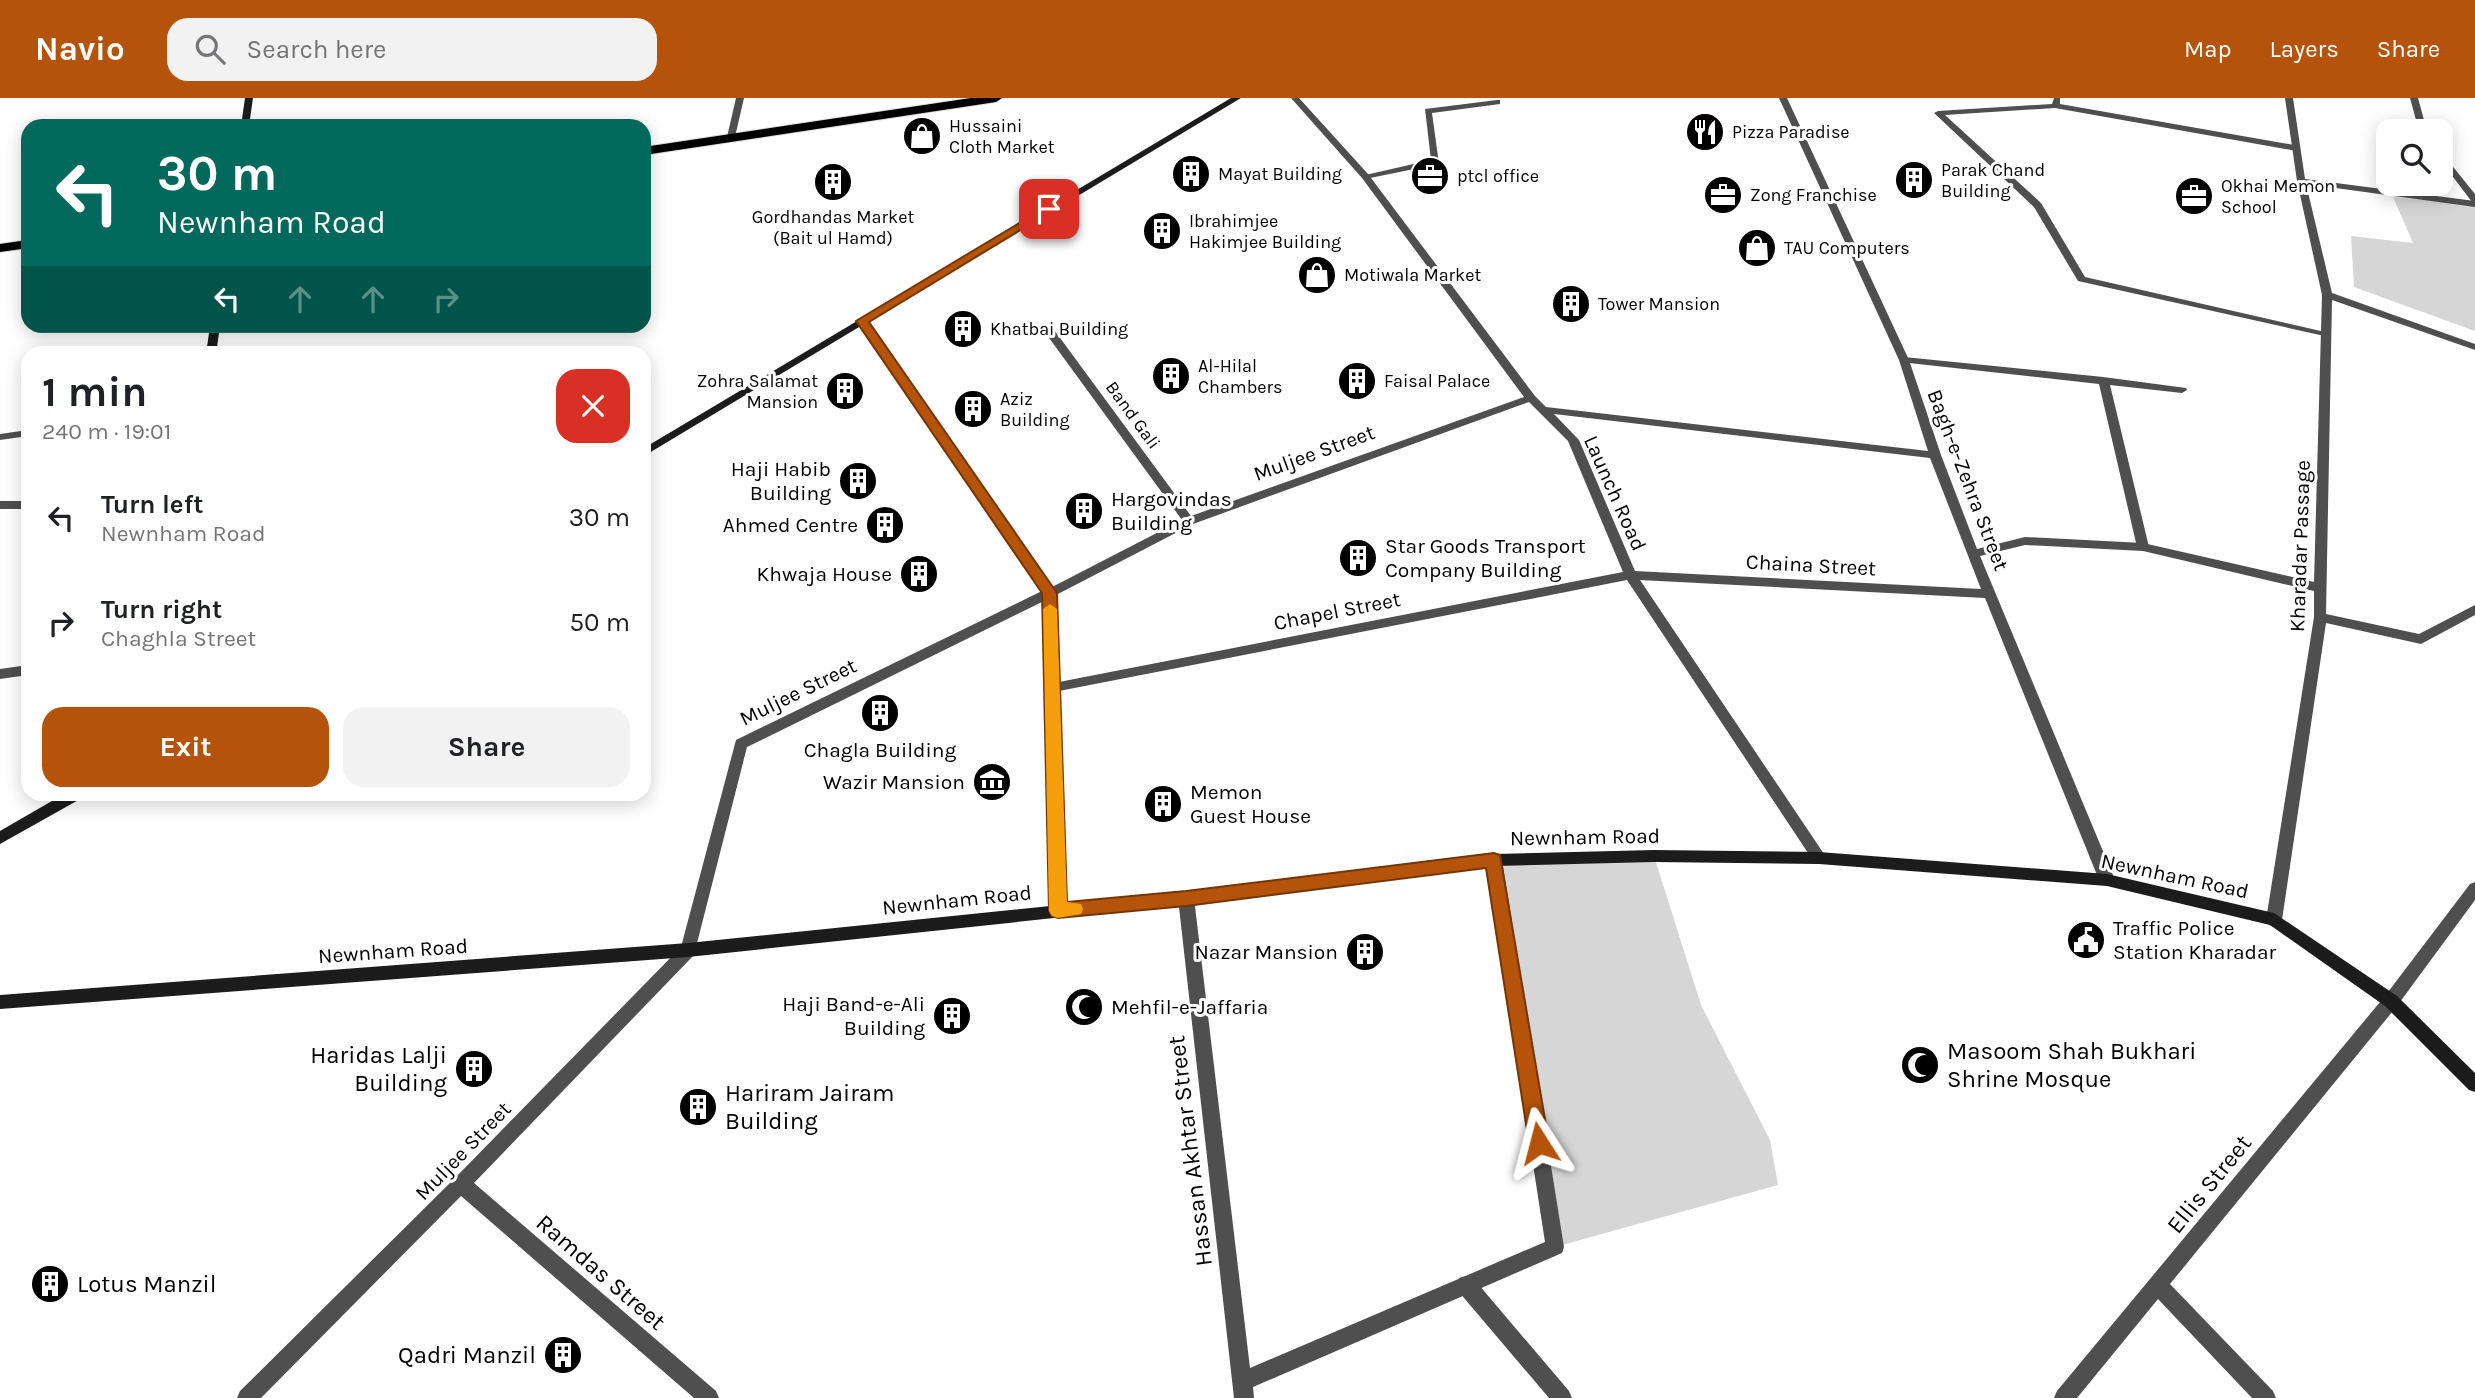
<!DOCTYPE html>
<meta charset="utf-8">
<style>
:root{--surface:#fff;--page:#f2f2f2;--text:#202124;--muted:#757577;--accent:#b45309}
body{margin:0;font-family:Karla,sans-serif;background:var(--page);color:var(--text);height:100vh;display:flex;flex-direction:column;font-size:26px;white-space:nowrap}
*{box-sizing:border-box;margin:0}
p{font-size:23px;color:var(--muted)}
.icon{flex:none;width:38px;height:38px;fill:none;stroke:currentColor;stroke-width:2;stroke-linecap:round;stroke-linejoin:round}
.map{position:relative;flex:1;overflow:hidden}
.details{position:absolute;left:21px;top:248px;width:630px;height:455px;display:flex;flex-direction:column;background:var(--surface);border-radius:21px;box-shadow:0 4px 18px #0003}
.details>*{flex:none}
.banner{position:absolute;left:21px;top:21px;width:630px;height:214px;border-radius:21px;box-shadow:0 4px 18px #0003;background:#00695c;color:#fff;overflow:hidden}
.tools{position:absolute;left:2376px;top:21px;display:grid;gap:14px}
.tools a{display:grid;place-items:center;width:77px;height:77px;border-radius:14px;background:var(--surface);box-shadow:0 4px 18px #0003;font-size:35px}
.pin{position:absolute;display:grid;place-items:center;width:60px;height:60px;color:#fff;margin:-30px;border-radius:14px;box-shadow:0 4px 10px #0006}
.me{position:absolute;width:77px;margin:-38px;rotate:351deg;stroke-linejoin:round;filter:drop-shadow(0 0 5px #0008)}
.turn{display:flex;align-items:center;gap:24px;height:147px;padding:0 21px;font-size:32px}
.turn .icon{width:91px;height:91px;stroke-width:2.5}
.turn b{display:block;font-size:49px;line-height:60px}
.lanes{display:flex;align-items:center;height:66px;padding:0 21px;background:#0003;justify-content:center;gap:35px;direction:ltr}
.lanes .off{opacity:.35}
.round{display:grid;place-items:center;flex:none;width:74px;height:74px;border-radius:21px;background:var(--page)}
.overview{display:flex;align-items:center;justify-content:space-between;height:119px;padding:0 21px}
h1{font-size:42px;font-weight:700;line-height:52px}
.action{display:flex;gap:14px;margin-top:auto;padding:14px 21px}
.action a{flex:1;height:80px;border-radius:21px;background:var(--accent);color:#fff;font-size:28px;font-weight:700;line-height:80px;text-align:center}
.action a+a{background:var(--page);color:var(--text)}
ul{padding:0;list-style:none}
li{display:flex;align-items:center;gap:21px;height:105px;padding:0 21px}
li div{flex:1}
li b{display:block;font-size:26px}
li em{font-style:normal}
header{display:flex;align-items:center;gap:42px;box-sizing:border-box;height:98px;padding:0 35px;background:var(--accent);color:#fff}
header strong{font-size:33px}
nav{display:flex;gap:38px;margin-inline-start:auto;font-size:24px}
.search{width:490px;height:63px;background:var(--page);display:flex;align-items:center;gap:18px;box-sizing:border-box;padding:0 24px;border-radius:21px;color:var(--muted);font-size:26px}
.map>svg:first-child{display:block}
.green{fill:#d6d6d6}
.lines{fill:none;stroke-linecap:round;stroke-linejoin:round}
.highway-casing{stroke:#dbdbdb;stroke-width:2}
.lane{fill:#4f4f4f;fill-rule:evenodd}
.street{fill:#4f4f4f;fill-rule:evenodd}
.secondary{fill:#1c1c1c;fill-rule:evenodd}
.highway{fill:#000;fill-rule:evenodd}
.route{fill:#b45309;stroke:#753606;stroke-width:2}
.slow{fill:#f59e0b}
.labels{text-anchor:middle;stroke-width:6;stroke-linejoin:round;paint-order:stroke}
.far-poi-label{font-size:18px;fill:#000;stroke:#fff;text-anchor:start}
.far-street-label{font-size:18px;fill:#000;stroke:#fff}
.street-label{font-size:21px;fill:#000;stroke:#fff}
.poi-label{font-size:21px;fill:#000;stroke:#fff;text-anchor:end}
.near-poi-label{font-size:24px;fill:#000;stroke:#fff;text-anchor:start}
.near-street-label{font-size:24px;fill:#000;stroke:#fff}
</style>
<header>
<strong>Navio</strong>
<div class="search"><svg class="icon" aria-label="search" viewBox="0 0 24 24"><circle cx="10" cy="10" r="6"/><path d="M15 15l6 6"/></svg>Search here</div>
<nav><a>Map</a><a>Layers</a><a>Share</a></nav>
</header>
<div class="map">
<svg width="2475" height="1300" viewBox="0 0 2475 1300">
<rect width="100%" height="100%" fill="#fff"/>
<!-- green -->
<path class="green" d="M2393,99L2475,107V233L2354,189L2351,138L2413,145Z
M1654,758L1701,907L1770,1042L1778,1087L1555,1149L1494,762Z"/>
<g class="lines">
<defs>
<path id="highway" d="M971,0H1002L996,4L644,57V49Z
M28,142V150L0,154V146Z"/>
</defs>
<!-- highway casing -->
<use href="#highway" class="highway-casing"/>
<!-- lane -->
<path class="lane" d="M2054,0H2060V6L2300,48V52L2297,53L2055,10L1945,17L2041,105L2085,179L2325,234L2329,235V239L2078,183L2034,109L1934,15L1938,13L2052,6Z
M2410,0H2418L2427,33H2419Z
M1497,2H1500V6L1432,15L1439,66L1365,81L1361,78L1431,62L1425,11Z
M2441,54L2475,96V105L2472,104L2441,63Z
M1904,259L2103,279L2186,290L2187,292L2182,295L2110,287L2149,449L2147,452L2143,453L2137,449L2099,286L1900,264V260Z
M28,332V338L0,342V336Z
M0,403H28V411H0Z
M28,567V577L0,581V571Z
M1466,1178L1473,1180L1569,1293L1572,1300H1549L1459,1194L1457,1187L1459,1180Z"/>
<!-- street -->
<path class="street" d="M736,0H744L735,39L731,42L727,39Z
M1291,0H1299L1368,76L1535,298L1546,309L1928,353L1899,262L1779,0H1787L1909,262L1941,357L1977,451L2025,439L2143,445L2314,484L2322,197L2297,83L2285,0H2293L2305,81L2475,103V109L2306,86L2332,195L2475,246V252L2332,202L2326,516L2419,536L2475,507V517L2421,546L2326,525L2282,822L2279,827L2274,829L2269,827L2266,822L2314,519V493L2143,453L2025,447L1980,458L2115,782L2112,786L2107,788L2102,786L2099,782L1985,500L1640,482L1824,756L1826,760L1824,764L1819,766L1814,764L1627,482L1059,593L1066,813L1063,818L1058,819L1053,818L1050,813L1044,503L747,649L694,857L474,1085L716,1293L719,1300H694L461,1098L261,1300H237L240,1293L455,1080L681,849L736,642L1042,493L857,223L858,221H866L1052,489L1182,422L1044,233V229H1052L1191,418L1524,299L1362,80ZM1529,304L1568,343L1623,474L1059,584L1056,497L1193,426ZM1554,316L1930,360L1981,491L1635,473L1579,342Z
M1494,756L1499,758L1502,762L1564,1149L1562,1155L1253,1289L1254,1300H1234L1178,800L1181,796L1186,794L1191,796L1194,800L1250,1270L1545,1144L1486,762L1489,758Z
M2475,784V802L2397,908L2170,1186L2273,1293L2276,1300H2252L2158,1201L2077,1300H2054L2057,1293L2385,898L2470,786Z"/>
<!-- secondary -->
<path class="secondary" d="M245,0H253L249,28H241Z
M1231,0H1241L644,358V350Z
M210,228H220L216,256H206Z
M64,696H84L82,700L0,746V733Z
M1654,752L1819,754L2107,776L2274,815L2397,898L2475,975V994L2469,992L2385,908L2270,827L2107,788L1819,766L1654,764L1494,768L1186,806L688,859L0,911V897L688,845L1186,794L1494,756Z"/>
<!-- highway -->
<use href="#highway" class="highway"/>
</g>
<!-- route -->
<path class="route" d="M1046,109L1055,111L869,224L1057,495L1067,804L1186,793L1494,755L1500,757L1549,1045L1546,1052L1539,1055L1532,1052L1529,1045L1486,770L1186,808L1058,820L1052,818L1049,813L1042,495L856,223Z"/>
<!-- slow -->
<path class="slow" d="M1050,506L1057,511L1067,804L1081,806L1083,811L1081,816L1058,820L1052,818L1049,813L1043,511Z"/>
<!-- icons -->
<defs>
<symbol id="restaurant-disc" viewBox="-11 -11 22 22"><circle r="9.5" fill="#000" stroke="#fff"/><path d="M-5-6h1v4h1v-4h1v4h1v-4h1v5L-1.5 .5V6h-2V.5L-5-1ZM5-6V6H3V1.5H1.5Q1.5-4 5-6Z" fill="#fff"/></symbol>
<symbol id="shop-disc" viewBox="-11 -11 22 22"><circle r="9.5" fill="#000" stroke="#fff"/><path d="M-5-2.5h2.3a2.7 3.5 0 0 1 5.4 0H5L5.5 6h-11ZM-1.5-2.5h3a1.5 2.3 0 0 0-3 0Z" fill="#fff"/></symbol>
<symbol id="building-disc" viewBox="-11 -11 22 22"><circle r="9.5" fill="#000" stroke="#fff"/><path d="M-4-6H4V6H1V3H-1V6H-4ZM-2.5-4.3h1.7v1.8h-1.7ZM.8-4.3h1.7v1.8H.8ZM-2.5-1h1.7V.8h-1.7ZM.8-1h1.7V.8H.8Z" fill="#fff"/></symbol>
<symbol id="office-disc" viewBox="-11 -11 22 22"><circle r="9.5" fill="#000" stroke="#fff"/><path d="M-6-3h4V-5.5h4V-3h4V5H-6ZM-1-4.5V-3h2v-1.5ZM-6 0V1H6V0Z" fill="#fff"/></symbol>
<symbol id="museum-disc" viewBox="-11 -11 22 22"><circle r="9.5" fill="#000" stroke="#fff"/><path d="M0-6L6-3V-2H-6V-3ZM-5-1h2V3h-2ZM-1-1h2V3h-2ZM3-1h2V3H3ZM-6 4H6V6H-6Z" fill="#fff"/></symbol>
<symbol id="civic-disc" viewBox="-11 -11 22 22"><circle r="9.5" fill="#000" stroke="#fff"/><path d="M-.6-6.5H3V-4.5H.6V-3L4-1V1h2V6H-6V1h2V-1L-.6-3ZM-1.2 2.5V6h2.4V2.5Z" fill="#fff"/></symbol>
<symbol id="mosque-disc" viewBox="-11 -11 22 22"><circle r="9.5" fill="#000" stroke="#fff"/><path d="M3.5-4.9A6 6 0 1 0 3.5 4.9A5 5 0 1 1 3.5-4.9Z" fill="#fff"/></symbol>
</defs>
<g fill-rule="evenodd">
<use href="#restaurant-disc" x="1683" y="12" width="44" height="44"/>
<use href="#shop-disc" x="900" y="16" width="44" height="44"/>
<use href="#building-disc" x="1169" y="54" width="44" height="44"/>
<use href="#office-disc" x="1408" y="56" width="44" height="44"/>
<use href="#building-disc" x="1892" y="60" width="44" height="44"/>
<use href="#building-disc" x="811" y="62" width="44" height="44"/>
<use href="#office-disc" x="1701" y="75" width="44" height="44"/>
<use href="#office-disc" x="2172" y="76" width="44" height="44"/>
<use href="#building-disc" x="1140" y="111" width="44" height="44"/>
<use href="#shop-disc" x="1735" y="128" width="44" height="44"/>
<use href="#shop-disc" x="1295" y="155" width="44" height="44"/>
<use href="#building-disc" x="1549" y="184" width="44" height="44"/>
<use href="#building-disc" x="941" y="209" width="44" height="44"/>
<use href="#building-disc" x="1149" y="256" width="44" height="44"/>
<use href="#building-disc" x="1335" y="261" width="44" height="44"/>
<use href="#building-disc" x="823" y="271" width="44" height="44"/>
<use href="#building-disc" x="951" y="289" width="44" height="44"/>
<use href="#building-disc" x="836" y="361" width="44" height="44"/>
<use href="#building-disc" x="1062" y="391" width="44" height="44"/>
<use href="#building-disc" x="863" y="405" width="44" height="44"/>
<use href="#building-disc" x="1336" y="438" width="44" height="44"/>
<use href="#building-disc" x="897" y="454" width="44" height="44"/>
<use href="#building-disc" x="858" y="593" width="44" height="44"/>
<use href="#museum-disc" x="970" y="662" width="44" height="44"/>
<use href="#building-disc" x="1141" y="684" width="44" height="44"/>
<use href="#civic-disc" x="2064" y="820" width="44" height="44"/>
<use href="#building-disc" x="1343" y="832" width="44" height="44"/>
<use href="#mosque-disc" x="1062" y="887" width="44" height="44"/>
<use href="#building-disc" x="930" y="896" width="44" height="44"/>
<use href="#mosque-disc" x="1898" y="945" width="44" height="44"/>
<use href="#building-disc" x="452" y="949" width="44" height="44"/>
<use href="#building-disc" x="676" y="987" width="44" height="44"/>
<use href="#building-disc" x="28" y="1164" width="44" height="44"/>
<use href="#building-disc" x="541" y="1235" width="44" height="44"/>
</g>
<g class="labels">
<!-- far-poi labels -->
<g class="far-poi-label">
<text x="949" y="34">Hussaini<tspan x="949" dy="21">Cloth Market</tspan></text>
<text x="1732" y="40">Pizza Paradise</text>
<text x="1941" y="78">Parak Chand<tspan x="1941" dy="21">Building</tspan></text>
<text x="1218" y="82">Mayat Building</text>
<text x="1457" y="84">ptcl office</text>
<text x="2221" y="94">Okhai Memon<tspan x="2221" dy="21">School</tspan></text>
<text x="1750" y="103">Zong Franchise</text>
<text x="833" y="125" text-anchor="middle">Gordhandas Market<tspan x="833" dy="21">(Bait ul Hamd)</tspan></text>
<text x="1189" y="129">Ibrahimjee<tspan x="1189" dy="21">Hakimjee Building</tspan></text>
<text x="1784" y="156">TAU Computers</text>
<text x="1344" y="183">Motiwala Market</text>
<text x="1598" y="212">Tower Mansion</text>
<text x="990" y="237">Khatbai Building</text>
<text x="1198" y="274">Al-Hilal<tspan x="1198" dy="21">Chambers</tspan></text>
<text x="818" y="289" text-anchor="end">Zohra Salamat<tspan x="818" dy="21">Mansion</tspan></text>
<text x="1384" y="289">Faisal Palace</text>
<text x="1000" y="307">Aziz<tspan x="1000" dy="21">Building</tspan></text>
</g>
<!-- far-street labels -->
<g class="far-street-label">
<text transform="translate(1133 317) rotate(54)" y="6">Band Gali</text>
</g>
<!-- street labels -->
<g class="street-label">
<text transform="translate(1314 355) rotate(-20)" y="7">Muljee Street</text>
<text transform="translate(1968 382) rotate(69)" y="7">Bagh-e-Zehra Street</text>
<text transform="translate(1615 395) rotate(66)" y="7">Launch Road</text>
<text transform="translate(2300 448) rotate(-88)" y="7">Kharadar Passage</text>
<text transform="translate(1811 467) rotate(3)" y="7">Chaina Street</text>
<text transform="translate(1337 513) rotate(-11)" y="7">Chapel Street</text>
<text transform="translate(798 594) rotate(-26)" y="7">Muljee Street</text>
<text transform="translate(1585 739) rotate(-1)" y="7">Newnham Road</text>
<text transform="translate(2175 778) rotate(12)" y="7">Newnham Road</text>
<text transform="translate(957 802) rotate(-6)" y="7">Newnham Road</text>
<text transform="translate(393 853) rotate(-4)" y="7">Newnham Road</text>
<text transform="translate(463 1053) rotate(-46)" y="7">Muljee Street</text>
</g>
<!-- poi labels -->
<g class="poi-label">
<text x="831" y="378">Haji Habib<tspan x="831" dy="24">Building</tspan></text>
<text x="1111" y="408" text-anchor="start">Hargovindas<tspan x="1111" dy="24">Building</tspan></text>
<text x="858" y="434">Ahmed Centre</text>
<text x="1385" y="455" text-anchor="start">Star Goods Transport<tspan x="1385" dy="24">Company Building</tspan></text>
<text x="892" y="483">Khwaja House</text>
<text x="880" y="659" text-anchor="middle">Chagla Building</text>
<text x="965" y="691">Wazir Mansion</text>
<text x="1190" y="701" text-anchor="start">Memon<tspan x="1190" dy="24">Guest House</tspan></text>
<text x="2113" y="837" text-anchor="start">Traffic Police<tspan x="2113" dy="24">Station Kharadar</tspan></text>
<text x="1338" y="861">Nazar Mansion</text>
<text x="925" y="913">Haji Band-e-Ali<tspan x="925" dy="24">Building</tspan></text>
<text x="1111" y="916" text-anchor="start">Mehfil-e-Jaffaria</text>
</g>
<!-- near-poi labels -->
<g class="near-poi-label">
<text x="1947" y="961">Masoom Shah Bukhari<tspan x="1947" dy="28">Shrine Mosque</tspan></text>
<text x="447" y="965" text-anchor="end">Haridas Lalji<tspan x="447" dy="28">Building</tspan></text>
<text x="725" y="1003">Hariram Jairam<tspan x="725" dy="28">Building</tspan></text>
<text x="77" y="1194">Lotus Manzil</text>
<text x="536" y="1265" text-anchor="end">Qadri Manzil</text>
</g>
<!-- near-street labels -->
<g class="near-street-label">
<text transform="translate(1190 1053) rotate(-97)" y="8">Hassan Akhtar Street</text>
<text transform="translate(2209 1086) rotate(-51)" y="8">Ellis Street</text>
<text transform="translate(601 1174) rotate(41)" y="8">Ramdas Street</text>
</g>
</g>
</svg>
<div class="tools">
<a><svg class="icon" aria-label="search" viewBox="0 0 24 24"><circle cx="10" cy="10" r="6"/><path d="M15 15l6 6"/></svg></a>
</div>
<div class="pin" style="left:1049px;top:111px;background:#d93025"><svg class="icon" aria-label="arrive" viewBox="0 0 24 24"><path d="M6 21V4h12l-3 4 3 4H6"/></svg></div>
<svg class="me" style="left:1539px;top:1045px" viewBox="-20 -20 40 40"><path d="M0-17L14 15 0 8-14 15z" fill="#b45309" stroke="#fff" stroke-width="4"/></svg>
<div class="banner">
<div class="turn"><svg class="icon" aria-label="left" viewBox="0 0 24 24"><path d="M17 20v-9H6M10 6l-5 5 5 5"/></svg><div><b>30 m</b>Newnham Road</div></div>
<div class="lanes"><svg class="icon" aria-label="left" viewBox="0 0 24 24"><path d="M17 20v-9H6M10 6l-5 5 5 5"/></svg><svg class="icon off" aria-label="ahead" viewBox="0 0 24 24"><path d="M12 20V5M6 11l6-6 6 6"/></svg><svg class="icon off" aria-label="ahead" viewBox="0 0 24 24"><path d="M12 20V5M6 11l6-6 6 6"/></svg><svg class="icon off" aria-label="right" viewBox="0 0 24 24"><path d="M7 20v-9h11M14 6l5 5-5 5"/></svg></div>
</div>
<section class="details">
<div class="overview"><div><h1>1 min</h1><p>240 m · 19:01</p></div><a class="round" style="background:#d93025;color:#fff"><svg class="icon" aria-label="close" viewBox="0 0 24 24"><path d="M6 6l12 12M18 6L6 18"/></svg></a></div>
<ul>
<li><svg class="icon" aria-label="left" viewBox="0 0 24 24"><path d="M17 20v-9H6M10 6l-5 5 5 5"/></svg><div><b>Turn left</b><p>Newnham Road</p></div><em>30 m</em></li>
<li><svg class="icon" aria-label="right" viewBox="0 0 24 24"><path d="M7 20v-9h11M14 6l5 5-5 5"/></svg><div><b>Turn right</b><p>Chaghla Street</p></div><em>50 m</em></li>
</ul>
<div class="action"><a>Exit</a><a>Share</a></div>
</section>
</div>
